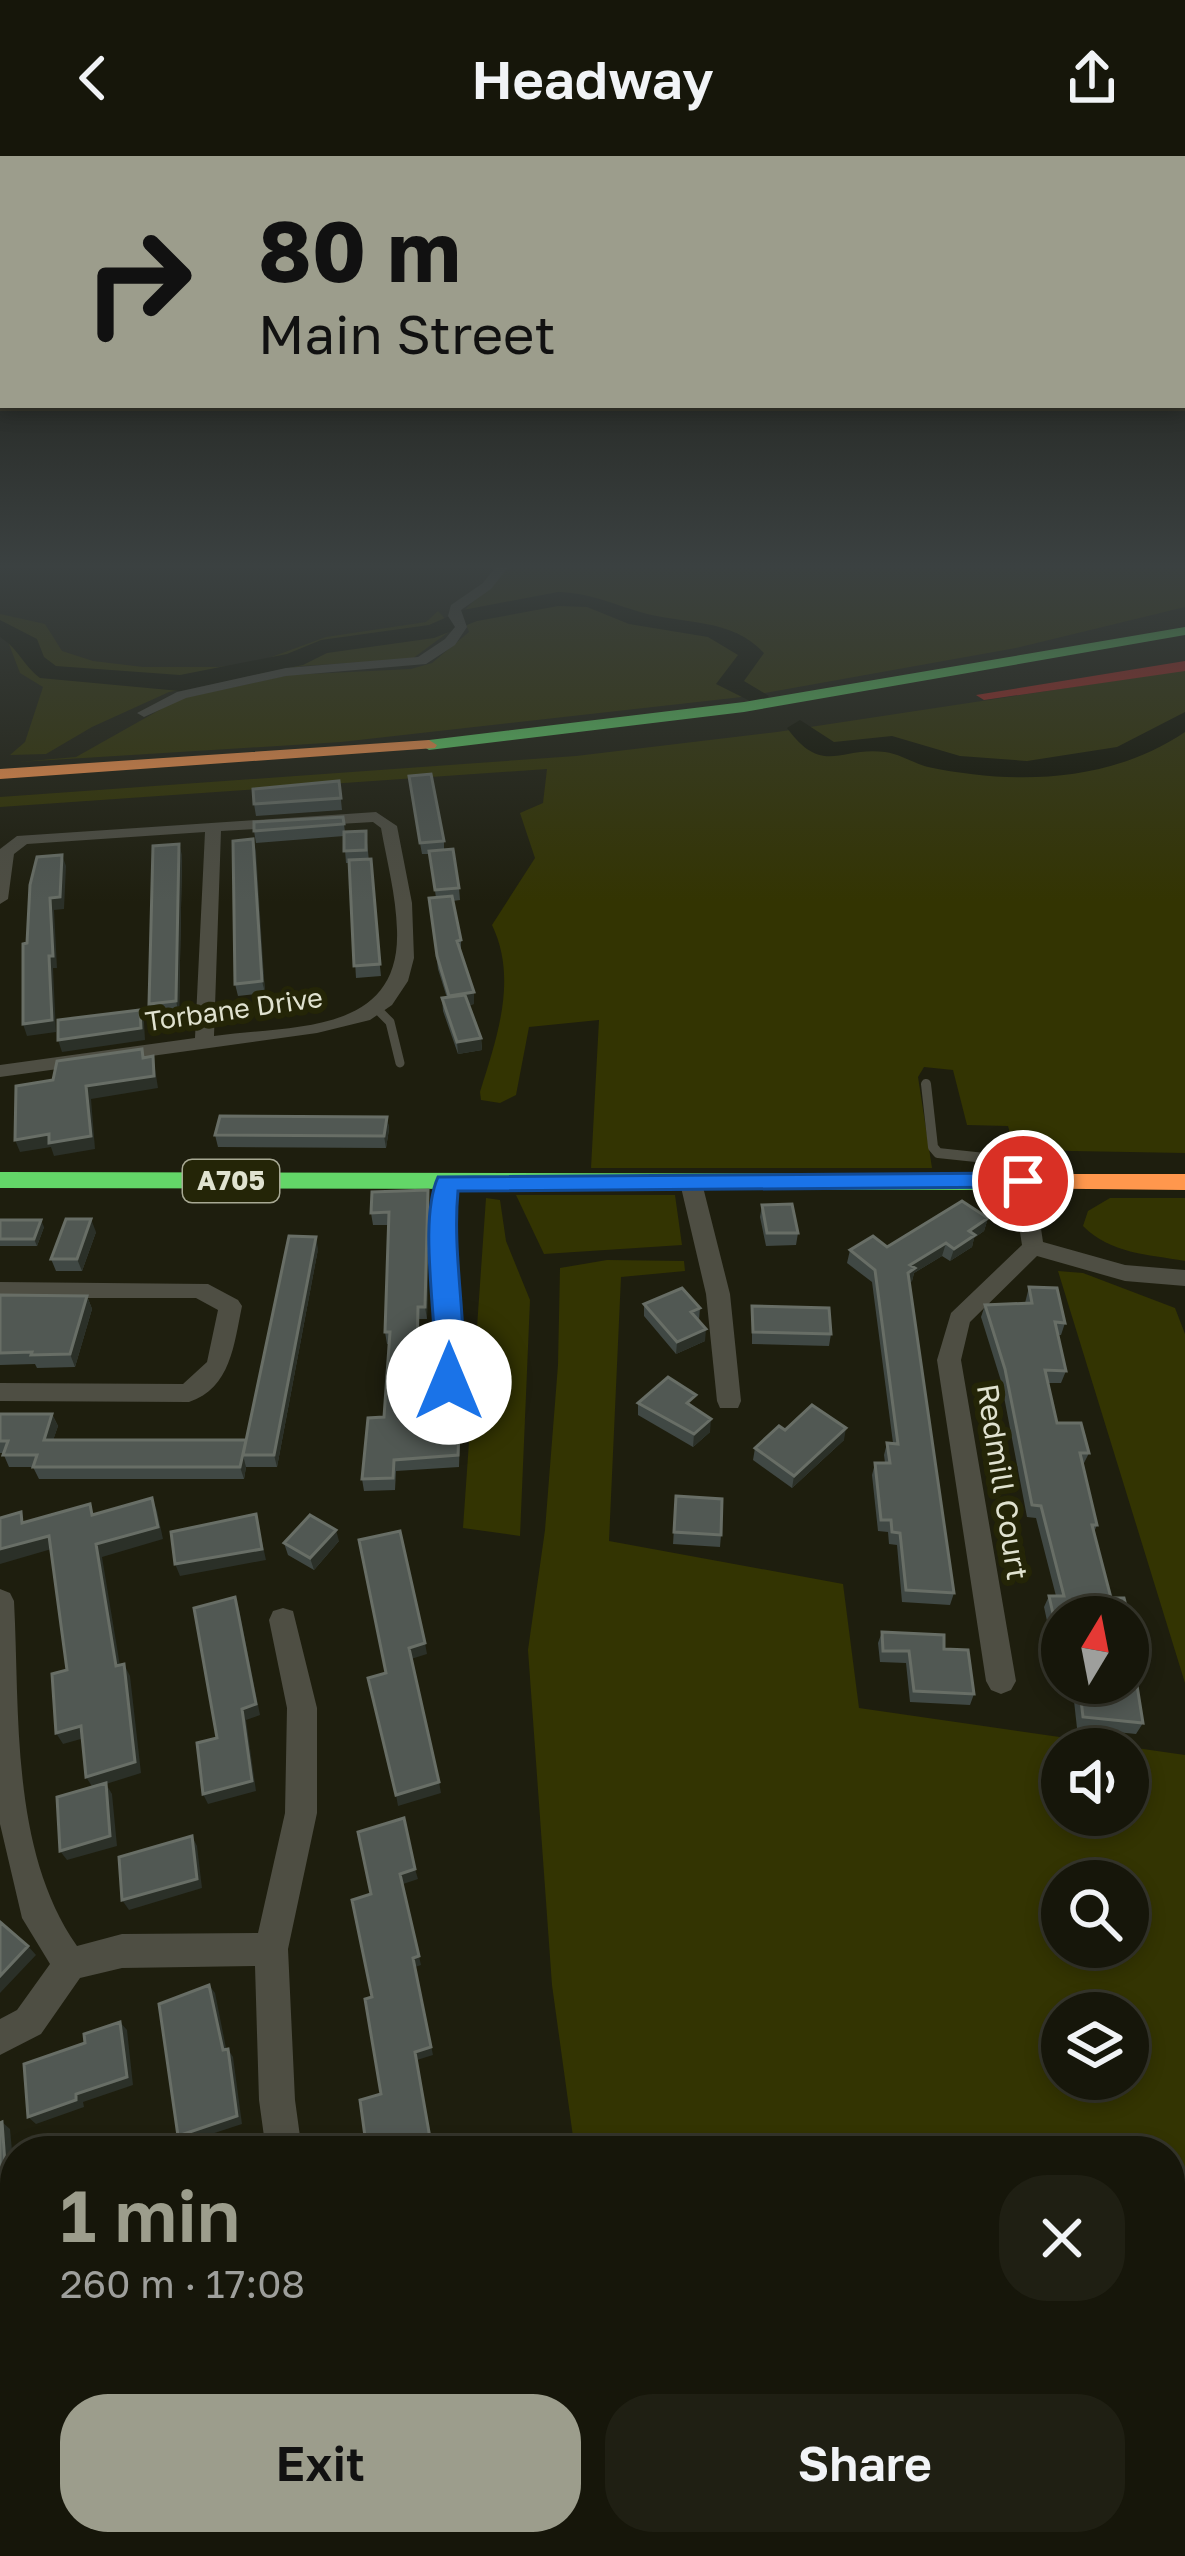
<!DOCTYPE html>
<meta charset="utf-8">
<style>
:root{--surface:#16160a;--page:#1f1f13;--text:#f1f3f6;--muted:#9e9f9c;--line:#35352b;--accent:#9c9d8c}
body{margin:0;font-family:"Golos Text",sans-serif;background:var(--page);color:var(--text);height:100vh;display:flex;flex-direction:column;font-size:45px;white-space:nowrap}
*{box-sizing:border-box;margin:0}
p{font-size:39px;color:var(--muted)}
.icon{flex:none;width:66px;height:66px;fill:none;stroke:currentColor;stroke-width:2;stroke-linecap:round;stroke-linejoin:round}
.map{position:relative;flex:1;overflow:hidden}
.sheet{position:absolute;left:0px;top:1980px;width:1185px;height:420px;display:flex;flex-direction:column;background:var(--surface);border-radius:48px 48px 0 0;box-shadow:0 6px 18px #0003,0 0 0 3px var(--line)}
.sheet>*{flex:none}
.hud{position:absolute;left:0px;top:0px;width:1185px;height:252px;box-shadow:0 6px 18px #0003,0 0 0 3px var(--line);background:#9c9d8c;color:#111;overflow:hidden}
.needle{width:78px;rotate:10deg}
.tools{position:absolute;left:1041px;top:1440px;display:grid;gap:24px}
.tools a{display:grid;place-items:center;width:108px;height:108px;border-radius:50%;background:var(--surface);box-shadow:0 6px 18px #0003,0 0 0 3px var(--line);font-size:60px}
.pin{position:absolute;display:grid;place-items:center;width:102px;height:102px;color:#fff;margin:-51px;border:6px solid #fff;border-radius:50%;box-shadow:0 3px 12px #0007}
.me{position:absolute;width:132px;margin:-66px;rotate:0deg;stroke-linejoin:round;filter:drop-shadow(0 0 9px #0008)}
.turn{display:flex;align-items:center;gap:42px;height:252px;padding:0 60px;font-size:54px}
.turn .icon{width:156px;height:156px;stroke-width:2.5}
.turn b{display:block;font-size:84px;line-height:102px}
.round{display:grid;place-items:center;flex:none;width:126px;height:126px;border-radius:48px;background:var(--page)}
.headline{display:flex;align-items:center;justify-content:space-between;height:204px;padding:0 60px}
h1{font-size:72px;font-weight:600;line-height:90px;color:var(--accent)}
.cta{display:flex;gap:24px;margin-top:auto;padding:24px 60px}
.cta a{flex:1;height:138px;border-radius:48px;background:var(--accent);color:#111;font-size:48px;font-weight:600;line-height:138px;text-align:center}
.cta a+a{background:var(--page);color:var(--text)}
header{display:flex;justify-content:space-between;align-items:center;height:156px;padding:0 60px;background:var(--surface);font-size:54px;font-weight:600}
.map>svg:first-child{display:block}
.green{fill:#333402;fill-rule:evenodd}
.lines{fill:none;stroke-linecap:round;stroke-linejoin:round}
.river{fill:#111201;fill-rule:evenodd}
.lane-far1{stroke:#4e4e43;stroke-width:9}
.lane{stroke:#4e4e43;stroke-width:10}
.street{fill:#4e4e43;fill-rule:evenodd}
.fast{fill:#63d668;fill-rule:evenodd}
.slow{fill:#ff974d;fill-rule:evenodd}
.jam{fill:#b3261e;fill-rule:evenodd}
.wall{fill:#404844}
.shaded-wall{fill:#2b3028}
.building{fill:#515853;stroke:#686e66;stroke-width:3}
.route{fill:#1a73e8;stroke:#114b97;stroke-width:3}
.labels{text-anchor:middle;stroke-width:12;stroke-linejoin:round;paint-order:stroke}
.far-street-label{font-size:27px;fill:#e0e2d0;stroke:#242507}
.shield{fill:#242507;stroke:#a8a994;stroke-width:3}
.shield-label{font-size:27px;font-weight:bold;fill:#e0e2d0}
.street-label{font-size:30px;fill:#e0e2d0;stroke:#242507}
</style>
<header><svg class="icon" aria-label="back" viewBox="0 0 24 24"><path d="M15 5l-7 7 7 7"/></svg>Headway<svg class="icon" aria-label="share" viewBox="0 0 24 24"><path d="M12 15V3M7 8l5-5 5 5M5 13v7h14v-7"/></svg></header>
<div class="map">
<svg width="1185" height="2400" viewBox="0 0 1185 2400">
<rect width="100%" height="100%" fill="#1e1e0e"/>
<!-- green -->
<path class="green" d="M508,410H1185V451L1016,492L742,541L341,586L19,606L76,601L179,543L289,519L411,513L432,507L469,476L462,457Z
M438,455L454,472L412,503L302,510L169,536L92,571L46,598L10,599L25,586L43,531L20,517L7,483L0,481V458L45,468L62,495L93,505L143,511H218L255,507L326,481L426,466Z
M1185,514V997L1015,994L1008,970L967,969L953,914L924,911L918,921L932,1012H591L599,864L529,871L516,939L500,947L481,944L480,936C497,881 518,823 492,769L535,702L520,657L543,647L547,613L0,651V641L576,600L777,576Z
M516,1039H675L682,1089L544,1098Z
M486,1042L500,1044L506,1085L530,1144L520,1380L463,1372Z
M1110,1042H1185V1105C1147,1098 1111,1098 1083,1070L1088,1055Z
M607,1104L684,1105L685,1115L621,1121L609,1385L843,1428L859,1552L1185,1599V2400H636L633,2385H1170V1995H575L552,1829L528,1494L545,1374L558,1209L560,1112ZM1062,1593H1128V1659H1062ZM1062,1725H1128V1791H1062ZM1062,1857H1128V1923H1062Z
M1058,1115L1083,1117L1175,1152L1185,1178V1527Z"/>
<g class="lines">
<!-- river -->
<path class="river" d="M558,436C590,437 610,447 640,456C684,469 731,461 764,497L744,525L769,540L756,548L716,528L738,499L708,481L629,468L587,451L558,450L477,465L434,482L327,497L303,509L180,535L40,522C23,509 18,492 0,481V464L37,483L44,501L56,510L180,519L287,498L321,484L429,469L463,454Z
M1185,556V576C1109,627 1015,629 928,611C913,607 900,598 885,596C840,590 823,621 787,572L800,564L834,586L892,580L960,600L1027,605L1117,591Z"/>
<!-- lane-far1 -->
<path class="lane-far1" d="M375,851L390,866L400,907"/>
<!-- lane -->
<path class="lane" d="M926,928L933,991L938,997L1050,1009L1061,1014L1067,1025"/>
<!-- street -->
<path class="street" d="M496,410H509L491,433L461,454L467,471L455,489L426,508L286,520L186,542L144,561L137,557L177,536L286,512L418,501L445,483L455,471L448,460L451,449L483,427Z
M376,656L397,670L412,747L414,802L408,825L392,849L370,864L317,877L0,921V909L195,882L205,676L27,688L14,698L8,743L0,748V693L17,680ZM373,666L381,672C387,706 396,739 397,774C401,880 291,869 214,880L221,675Z
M1023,1018L1034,1025L1043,1086L1125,1109L1185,1114V1130L1125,1125L1037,1100L970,1166L961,1204L1016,1525L1011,1534L1001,1538L991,1534L986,1525L937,1204L951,1157L1022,1089L1012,1025Z
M446,1020L457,1027L460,1233L456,1270H438L435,1263V1027Z
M691,1020L702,1027L730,1138L741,1245L738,1252H720L717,1245L706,1138L680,1027Z
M0,1126L208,1128L238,1144L242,1150C234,1188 231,1232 189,1246L0,1245V1227L183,1228L207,1206L218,1154L196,1142H0Z
M0,1433L10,1437L14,1445C20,1557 10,1694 77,1790L122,1778L258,1777L285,1657L287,1552L269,1464L273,1455L283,1452L293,1455L317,1552V1657L288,1793L295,1944L302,1995H266L259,1944L255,1810L122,1812L80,1822L41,1878L0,1899V1863L17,1854L50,1808L22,1762L0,1668Z
M0,2297H15V2339H0Z
M300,2385H342V2400H300Z"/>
<!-- fast -->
<path class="fast" d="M1185,471V479L744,556L429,594L421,589L429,584L744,546Z
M0,1016L997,1018L1009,1026L997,1034L0,1032Z"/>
<!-- slow -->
<path class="slow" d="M429,584L437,589L435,592L0,623V613Z
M997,1018H1185V1034L989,1032L985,1026L989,1020Z"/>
<!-- jam -->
<path class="jam" d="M1185,505V515L984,544L976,539Z"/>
</g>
<!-- wall -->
<path class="wall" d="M339,625L342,654L256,660L254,648Z
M410,632L444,685V694L459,732L460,744L453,745L461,784V797L474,836V848L469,849L481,882L482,894L458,898L443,855L442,842H447L438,813L430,754L436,742L430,698H422Z
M343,661L345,676L367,686L381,820L356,822L349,707H346L344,680L256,687L254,675Z
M253,683L265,837L238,840L235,828Z
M182,699L179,858L153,860L149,848Z
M387,961L389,973L386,992L218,991L215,979Z
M429,1046L427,1163H419V1198H422L424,1210L420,1272L460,1283L459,1311L396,1315L395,1334L364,1335L362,1323L384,1261L389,1188H387L385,1176L389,1069H373L371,1057Z
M762,1049L798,1077L796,1089L766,1090L760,1061Z
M988,1062L984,1075L974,1082L972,1091L950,1105L942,1100L914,1117L912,1125L910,1126L954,1437L950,1449L902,1446L897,1389L889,1388L888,1376L878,1375L872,1319L875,1307H885L884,1299L887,1287H893L872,1126L847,1107L850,1094L887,1091Z
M0,1064L44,1071L37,1090H0Z
M96,1076L82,1115H56L51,1103Z
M318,1093L277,1311H246L244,1323H39L33,1311H9L3,1297H0V1258H52L58,1270L53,1284L246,1285Z
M1029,1131L1057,1132L1065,1167L1061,1179H1058L1066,1215L1061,1227H1048L1057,1267H1081L1089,1297L1083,1309L1097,1369L1094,1376L1111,1442H1124L1137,1492L1132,1500L1143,1567L1136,1578L1077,1572L1072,1527H1128V1461H1062V1474H1049L1044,1451L1049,1440H1056L1036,1362L1027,1361L1001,1225L981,1161L985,1149L1025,1147Z
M0,1139L87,1140L92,1153L75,1211L37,1212L35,1208L0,1209Z
M644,1148L700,1152L699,1164L705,1185L676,1198L644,1160Z
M752,1150L831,1178L829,1190L752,1188Z
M638,1247L695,1252L710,1276L693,1291L638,1259Z
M785,1274L844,1284L792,1332L753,1304L755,1292Z
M676,1340L721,1379L720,1391L673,1388Z
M339,1385L314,1414L288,1399L284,1387Z
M882,1476L944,1493L974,1538L970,1549L910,1546L906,1507L880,1506L878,1487Z"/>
<!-- shaded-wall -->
<path class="shaded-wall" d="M253,683L256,695L265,837L262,825Z
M179,688L182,699L179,858L176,845Z
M62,699L66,710L64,753L54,754L57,812H53L56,876L27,880L23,868L49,800L50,742Z
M474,836V848L451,852L449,840Z
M140,854L144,866L145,884L62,896L58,884Z
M481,882L482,894L458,898L457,886Z
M153,900L158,932L91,943L95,993L54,1000L51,991L20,996L15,984L86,930Z
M387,961L389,973L386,992L384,980Z
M428,1034L429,1046L427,1163L425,1151Z
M988,1062L984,1075L974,1082L972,1091L950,1105L954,1093L969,1075Z
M91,1063L96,1076L82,1115L77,1103Z
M41,1064L44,1071L37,1090L34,1083Z
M316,1081L318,1093L277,1311L274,1299Z
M946,1087L942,1100L914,1117L912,1125L905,1129L910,1109Z
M87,1140L92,1153L75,1211L70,1198Z
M706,1173L705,1185L676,1198L677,1186Z
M422,1198L424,1210L420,1284L418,1272Z
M52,1258L58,1270L49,1296L44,1284Z
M711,1263L710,1276L693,1291L694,1278Z
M846,1272L844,1284L792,1332L794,1320Z
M246,1284L243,1299L246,1311L244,1323L240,1311Z
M152,1342L157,1355L163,1383L102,1401L122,1522L116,1510L96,1388Z
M256,1358L266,1404L180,1420L175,1408Z
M336,1374L339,1385L314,1414L310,1402Z
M49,1380L55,1392L0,1408V1393Z
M235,1441L239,1453L260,1559L246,1564L256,1635L208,1648L203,1638L242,1553Z
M425,1487L427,1498L411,1503L409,1492Z
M124,1508L130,1520L141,1617L106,1628L112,1638L117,1690L67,1704L60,1695L93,1632L86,1621Z
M81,1570L88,1581L63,1588L56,1577Z
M439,1626L441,1637L398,1650L396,1639Z
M192,1680L197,1690L202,1732L129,1754L122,1744Z
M415,1713L418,1723L403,1728L421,1809L415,1811L433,1899L417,1904L432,1989L421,1992V1995L418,1985L413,1802L400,1718Z
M28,1790L36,1799L0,1837V1820Z
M209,1829L215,1837L228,1902L223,1894Z
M120,1866L127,1874L133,1929L83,1946L84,1951L36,1968L28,1961L76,1938Z
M228,1893L233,1901L242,1968L184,1987L178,1980Z
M2,1966L10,1973L15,2028L0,2033Z
M15,2216V2224L0,2230V2222Z
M276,2385H281L282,2395L270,2400H262Z"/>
<!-- building -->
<path class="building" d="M431,618L444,685L420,687L409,620Z
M339,625L341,642L254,648L253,633Z
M343,661L344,668L254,675V666Z
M366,675V694L344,695V676Z
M253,683L262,825L235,828L233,685Z
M179,688L176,845L149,848L153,690Z
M453,693L459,732L435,734L429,695Z
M62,699L60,741L50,742L53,800H49L52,864L23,868V788L27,787L30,729L37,701Z
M371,703L380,808L354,810L349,704Z
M452,740L461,784L457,785L474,836L449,840L437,800L429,742Z
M465,839L481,882L457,886L442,842Z
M140,854L141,872L58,884V864Z
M142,893L143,902L153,900L154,920L86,930L91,980L49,987V978L15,984L16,930L53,924L57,905Z
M220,960L387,961L384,980L215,979Z
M428,1034L425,1151H418L417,1198H422L418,1272H459L458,1299L394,1304L393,1322L362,1323L368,1262L384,1261L390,1176H385L389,1056L371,1057L372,1036Z
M962,1045L988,1062L969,1075L975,1079L954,1093L946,1087L910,1109L915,1112L908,1117L954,1437L906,1434L900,1377L892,1376L891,1364H881L875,1307H890L887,1287L898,1288L875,1114L850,1094L873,1080L887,1091Z
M792,1048L798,1077H767L762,1049Z
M66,1063H91L77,1103H51Z
M0,1064H41L34,1083H0Z
M289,1080L316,1081L274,1299H243Z
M1029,1131L1057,1132L1065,1167L1055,1166L1066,1215L1045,1214L1057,1267H1081L1089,1297H1080L1097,1369H1092L1111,1442H1124L1137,1492H1131L1143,1567L1083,1561L1079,1527H1128V1461L1054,1462L1049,1440H1064L1041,1350L1032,1349L1005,1213L985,1149L1032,1147Z
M682,1132L700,1152L691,1156L706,1173L677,1186L644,1148Z
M0,1139L87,1140L70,1198L31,1199L32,1196L0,1197Z
M752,1150L829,1152L831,1178L753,1176Z
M668,1221L696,1239L687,1247L711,1263L694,1278L638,1247Z
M812,1249L846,1272L794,1320L755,1292L779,1270L785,1274Z
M0,1258H52L44,1284H246L240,1311H33L37,1299H3L8,1285H0Z
M676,1340L722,1343L721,1379L674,1376Z
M152,1342L158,1371L96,1388L116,1510L124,1508L135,1606L86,1621L81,1570L56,1577L52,1518L67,1514L49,1380L0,1393V1362L21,1356L22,1367L90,1348L92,1359Z
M256,1358L262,1393L175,1408L171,1376Z
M310,1359L336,1374L310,1402L284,1387Z
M400,1375L425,1487L409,1492L439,1626L396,1639L368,1522L386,1517L359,1384Z
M235,1441L256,1548L242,1553L252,1625L203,1638L197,1587L217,1582L194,1452Z
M882,1476L944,1479V1493L968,1494L974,1538L914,1535L909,1495H883Z
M106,1627L110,1680L60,1695L57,1641Z
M404,1662L415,1713L400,1718L419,1800L413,1802L431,1891L415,1896L430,1982L418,1985L420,1995H367L360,1944L381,1938L365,1843L372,1841L352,1744L371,1738L358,1676Z
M192,1680L197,1723L122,1744L119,1701Z
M0,1766L28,1790L0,1820Z
M209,1829L223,1894L228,1893L237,1960L178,1980L159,1848Z
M120,1866L127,1921L76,1938V1944L28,1961L24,1908L85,1887L84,1878Z
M2,1966L6,2021L0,2024V1967Z
M15,2145V2216L0,2222V2151Z
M159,2385H276L277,2394L262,2400H127Z
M420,2385H491L494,2400H422Z"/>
<!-- sky -->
<linearGradient id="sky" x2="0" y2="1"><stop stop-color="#101008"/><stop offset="0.55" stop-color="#3b4141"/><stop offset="1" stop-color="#3b4141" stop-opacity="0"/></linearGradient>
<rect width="1185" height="746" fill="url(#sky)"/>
<!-- route -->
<path class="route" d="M1023,1017L1031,1019V1031L458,1035C452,1099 467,1162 463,1226L449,1236L435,1226C439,1169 417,1068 438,1021Z"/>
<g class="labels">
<!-- far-street labels -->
<g class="far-street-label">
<text transform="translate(234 854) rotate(-8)" y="9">Torbane Drive</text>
</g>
<!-- shield labels -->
<rect class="shield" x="183" y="1004" width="96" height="42" rx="9"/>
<g class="shield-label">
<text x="231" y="1034">A705</text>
</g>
<!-- street labels -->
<g class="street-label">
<text transform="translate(1002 1326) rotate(81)" y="10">Redmill Court</text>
</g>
</g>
</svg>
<div class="tools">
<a><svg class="needle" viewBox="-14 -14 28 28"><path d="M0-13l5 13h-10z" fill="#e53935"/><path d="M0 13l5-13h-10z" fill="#9e9f9c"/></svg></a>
<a><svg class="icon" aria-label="sound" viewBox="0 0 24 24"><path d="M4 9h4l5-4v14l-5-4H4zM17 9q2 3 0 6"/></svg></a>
<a><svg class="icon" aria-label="search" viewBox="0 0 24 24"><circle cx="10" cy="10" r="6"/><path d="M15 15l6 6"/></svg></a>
<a><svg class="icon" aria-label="layers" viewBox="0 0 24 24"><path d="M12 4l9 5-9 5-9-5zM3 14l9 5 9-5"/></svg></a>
</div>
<div class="pin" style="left:1023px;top:1025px;background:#d93025"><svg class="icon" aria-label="arrive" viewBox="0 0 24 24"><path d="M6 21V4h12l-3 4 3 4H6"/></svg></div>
<svg class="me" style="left:449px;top:1226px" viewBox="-20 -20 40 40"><circle r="19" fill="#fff"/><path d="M0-13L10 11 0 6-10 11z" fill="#1a73e8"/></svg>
<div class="hud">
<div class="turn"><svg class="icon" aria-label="right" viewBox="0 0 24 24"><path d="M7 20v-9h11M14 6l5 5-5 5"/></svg><div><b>80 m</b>Main Street</div></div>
</div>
<section class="sheet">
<div class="headline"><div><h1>1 min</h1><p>260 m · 17:08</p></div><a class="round"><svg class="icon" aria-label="close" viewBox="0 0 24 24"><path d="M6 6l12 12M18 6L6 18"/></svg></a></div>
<div class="cta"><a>Exit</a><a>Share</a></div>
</section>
</div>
